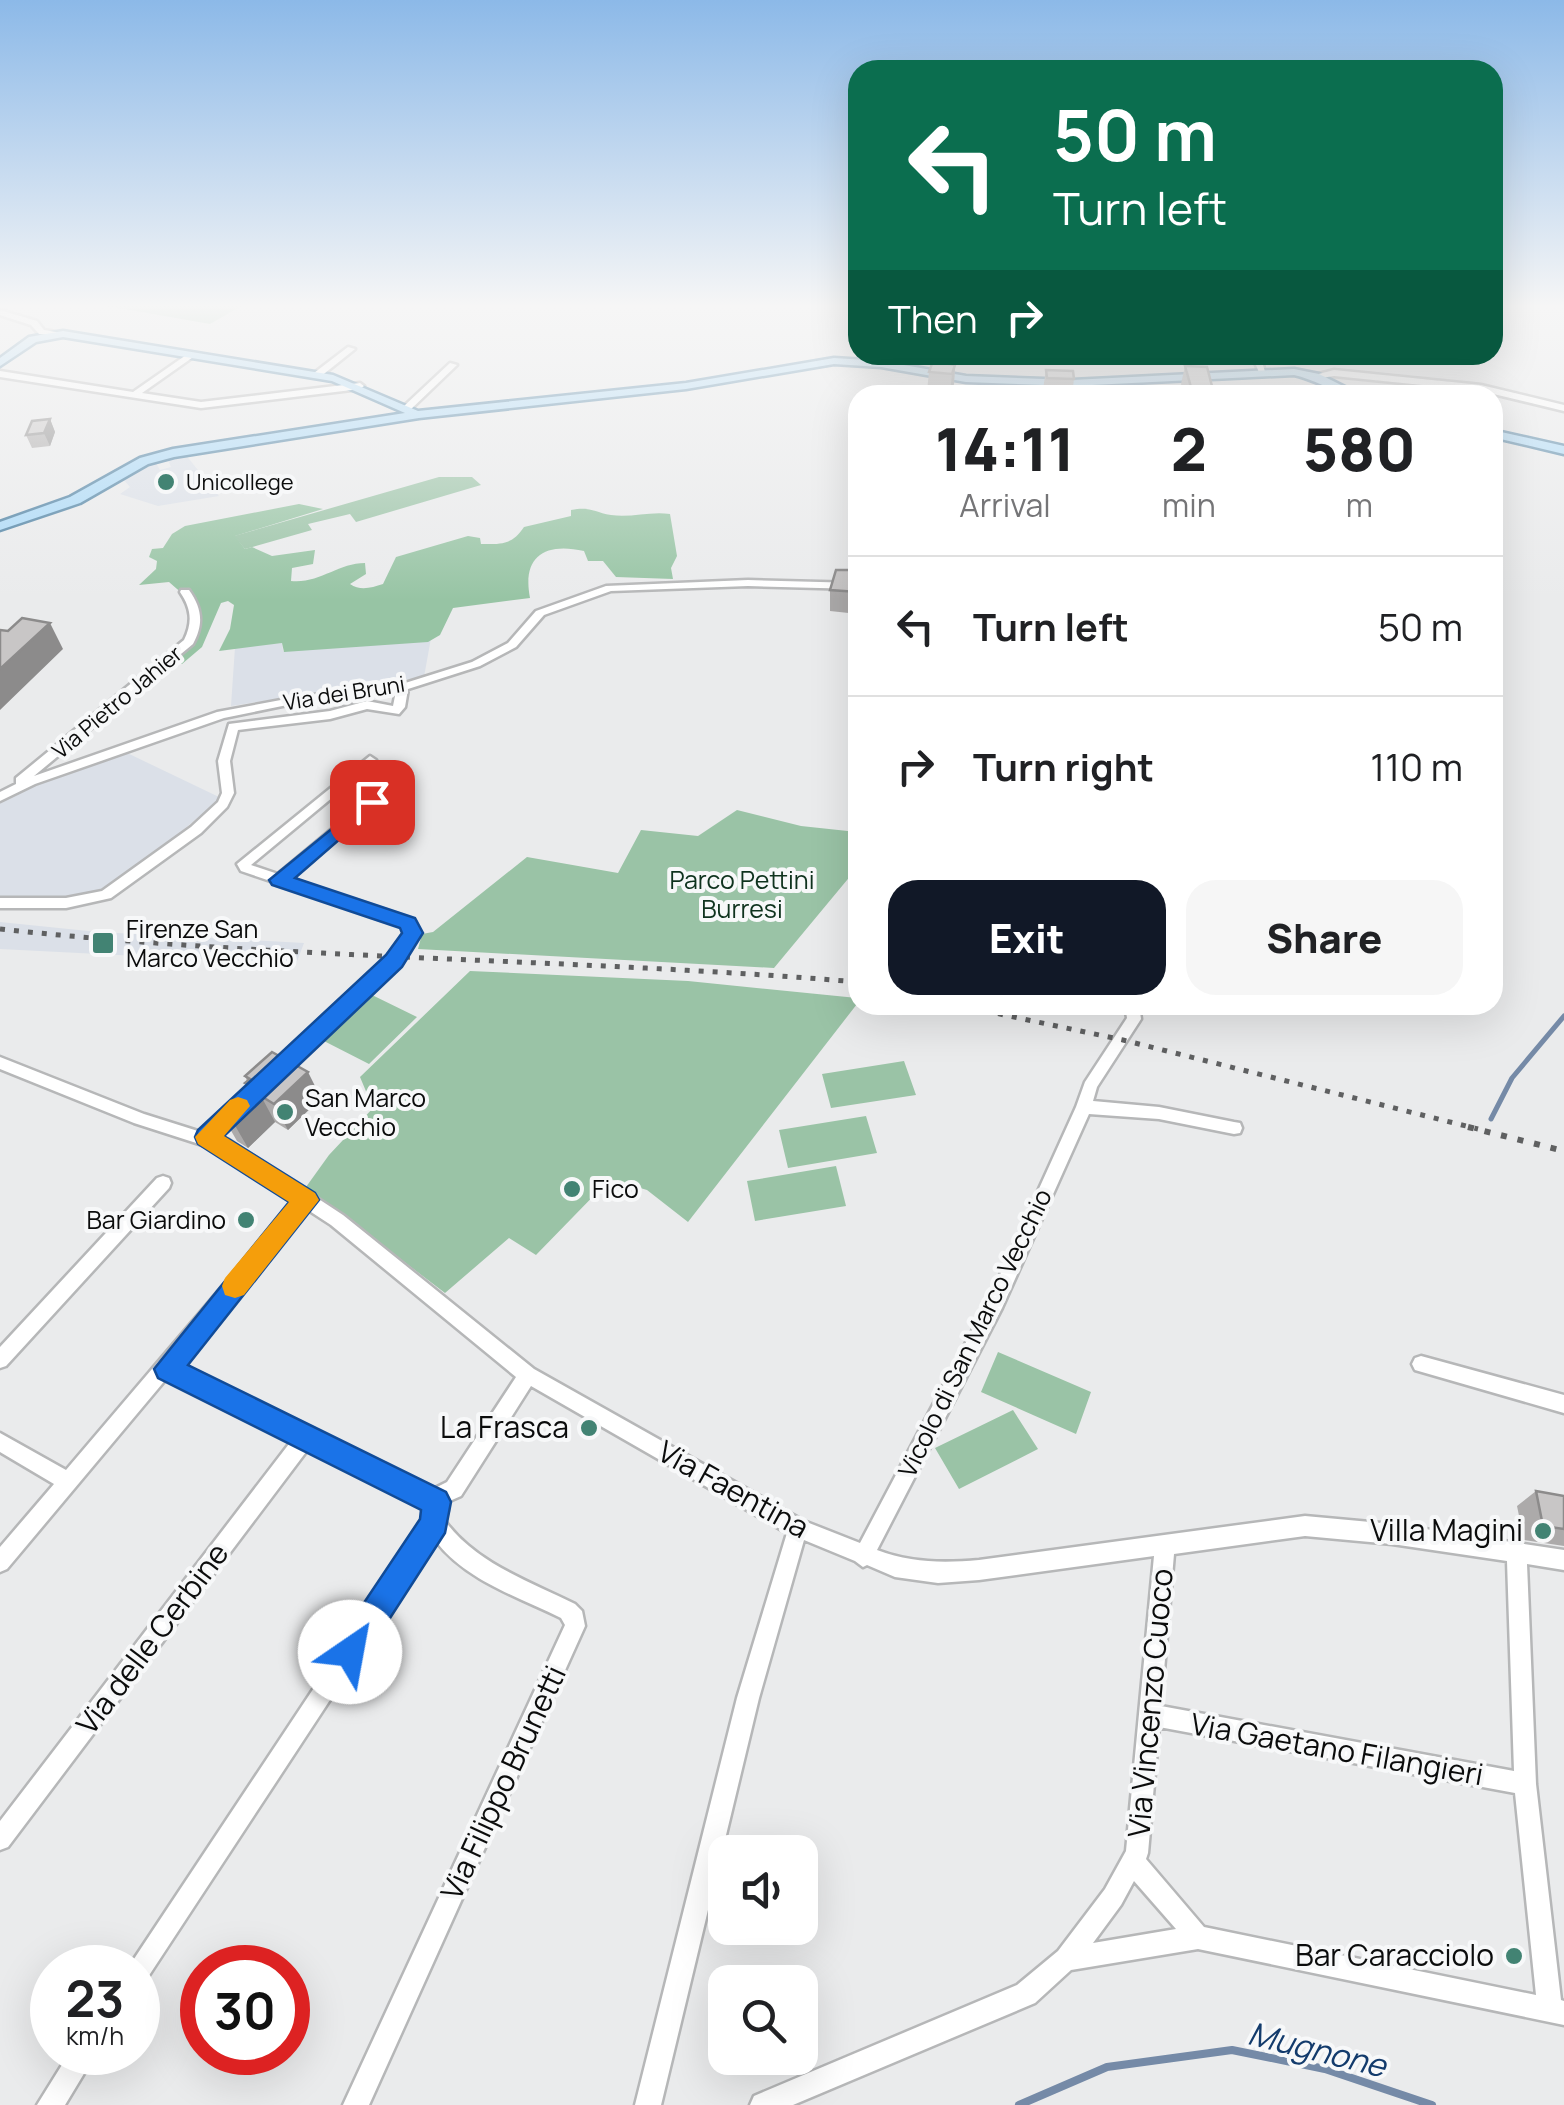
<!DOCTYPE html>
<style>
:root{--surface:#fff;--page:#f6f6f6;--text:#202124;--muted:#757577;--line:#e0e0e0;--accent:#111827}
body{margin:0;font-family:Manrope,sans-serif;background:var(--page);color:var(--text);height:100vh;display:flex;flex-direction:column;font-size:38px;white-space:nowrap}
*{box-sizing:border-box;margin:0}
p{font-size:32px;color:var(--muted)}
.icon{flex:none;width:55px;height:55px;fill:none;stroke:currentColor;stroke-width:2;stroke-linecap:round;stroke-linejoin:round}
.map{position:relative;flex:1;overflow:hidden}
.drawer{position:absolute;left:848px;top:385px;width:655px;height:630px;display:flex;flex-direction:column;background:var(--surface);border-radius:30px;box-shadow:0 10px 40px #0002}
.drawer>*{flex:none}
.top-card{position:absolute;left:848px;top:60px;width:655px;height:305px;border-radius:30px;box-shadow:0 10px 40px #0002;background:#0b6e4f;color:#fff;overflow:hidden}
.fabs{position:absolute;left:708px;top:1835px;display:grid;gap:20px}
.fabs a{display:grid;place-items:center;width:110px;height:110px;border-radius:20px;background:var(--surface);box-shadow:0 10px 40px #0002;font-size:50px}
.speed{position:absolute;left:30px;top:1945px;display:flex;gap:20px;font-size:50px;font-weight:700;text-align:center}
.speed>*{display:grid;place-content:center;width:130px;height:130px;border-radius:50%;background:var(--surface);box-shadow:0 10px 40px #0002;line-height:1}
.speed small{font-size:25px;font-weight:400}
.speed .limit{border:15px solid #d22;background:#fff;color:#111}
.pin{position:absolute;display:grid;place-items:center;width:85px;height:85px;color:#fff;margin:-42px;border-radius:20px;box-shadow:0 5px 15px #0006}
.me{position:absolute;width:110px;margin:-55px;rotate:33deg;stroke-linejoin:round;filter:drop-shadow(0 0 8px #0008)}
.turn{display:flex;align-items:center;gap:35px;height:210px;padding:0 40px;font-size:45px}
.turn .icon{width:130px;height:130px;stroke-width:2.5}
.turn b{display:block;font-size:70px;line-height:85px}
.then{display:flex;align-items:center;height:95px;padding:0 40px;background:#0003;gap:20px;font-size:38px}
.eta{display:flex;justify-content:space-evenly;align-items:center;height:170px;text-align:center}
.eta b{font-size:60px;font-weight:800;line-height:70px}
.action{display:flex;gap:20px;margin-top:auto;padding:20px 40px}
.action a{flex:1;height:115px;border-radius:30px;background:var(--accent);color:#fff;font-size:40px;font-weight:800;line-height:115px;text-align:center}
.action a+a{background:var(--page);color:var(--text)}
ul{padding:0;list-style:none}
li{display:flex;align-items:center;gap:30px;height:140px;padding:0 40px;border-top:2px solid var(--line)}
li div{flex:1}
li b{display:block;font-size:38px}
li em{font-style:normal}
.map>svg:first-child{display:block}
.built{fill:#dbe0e8}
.green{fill:#9ac3a6}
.forest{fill:#97c4a4}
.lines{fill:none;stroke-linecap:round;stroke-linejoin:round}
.stream-far1{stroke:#758aa7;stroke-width:5}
.stream{stroke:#758aa7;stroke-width:8}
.minor-casing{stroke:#b6b7b8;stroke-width:5}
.major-casing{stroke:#4d81a3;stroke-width:5}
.minor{fill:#fff;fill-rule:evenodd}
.major{fill:#a9d9f8;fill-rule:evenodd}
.rail-far1{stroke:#5f6061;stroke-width:5;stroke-dasharray:5 9;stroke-linecap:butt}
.rail{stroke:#5f6061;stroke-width:6;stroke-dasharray:6 11;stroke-linecap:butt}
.wall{fill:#acaaaa}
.shaded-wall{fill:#8c8b8b}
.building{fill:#c8c6c6;stroke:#8c8b8b;stroke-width:2.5}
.route{fill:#1a73e8;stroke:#114b97;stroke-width:2.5}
.slow{fill:#f59e0b}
.poi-dot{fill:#428373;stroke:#f7f8f9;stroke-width:4}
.labels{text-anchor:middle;stroke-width:8;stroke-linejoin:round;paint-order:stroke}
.far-poi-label{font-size:22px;fill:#0b0c0c;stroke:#f7f8f9;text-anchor:start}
.far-street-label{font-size:22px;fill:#0b0c0c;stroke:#f7f8f9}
.park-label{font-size:25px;fill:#0f331e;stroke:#f7f8f9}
.poi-label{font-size:25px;fill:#0b0c0c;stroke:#f7f8f9;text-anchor:start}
.street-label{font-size:25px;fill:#0b0c0c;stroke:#f7f8f9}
.near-poi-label{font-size:30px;fill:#0b0c0c;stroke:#f7f8f9;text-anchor:end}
.near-street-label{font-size:30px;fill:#0b0c0c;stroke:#f7f8f9}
.near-water-label{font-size:32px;font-style:italic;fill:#133b6c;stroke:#f7f8f9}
</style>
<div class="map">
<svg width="1564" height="2105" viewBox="0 0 1564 2105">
<rect width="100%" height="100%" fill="#eaebec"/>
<!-- built -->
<path class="built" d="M185,454L219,496L158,506L120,494L130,487L122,478L155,461L160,470L171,467L167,458Z
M431,638L424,677L231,706L235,647L282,643L283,651Z
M123,751L219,797L217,802L117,884L98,894L64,899L0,898V801L29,785Z
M0,922L98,932L304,943L296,964L0,949Z"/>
<!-- green -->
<path class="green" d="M102,305H243L210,324Z
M439,477H472L481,485L356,522L350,514L308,524L312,530L245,549L234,536Z
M737,810L801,826L857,832V868L774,968L418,949L422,934L433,932L527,857L618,873L641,830L698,836Z
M470,971L688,981L857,998V1004L688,1222L647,1190L610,1179L536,1255L509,1238L445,1293L306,1187L329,1155L373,1108L360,1077Z
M370,994L417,1017L369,1064L322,1040Z
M904,1061L916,1095L831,1108L822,1074Z
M866,1116L877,1153L788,1168L779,1130Z
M836,1166L846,1206L755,1221L747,1181Z
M998,1352L1091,1392L1076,1434L981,1392Z
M1013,1410L1038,1449L959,1489L935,1448Z"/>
<!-- forest -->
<path class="forest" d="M299,504L323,509L235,536L245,549L252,547L272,556L315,550L313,564L292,568L291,581C319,584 338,563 365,563L366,574L350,584C360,591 371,588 383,584L396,557L468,536L480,538L481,544C502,544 512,545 524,527L571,516V510C590,506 594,512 611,515C631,518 650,511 670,514L677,556L671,568L673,579L616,577L603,561H588L584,551C544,542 522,557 530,598L453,608L440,635L428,642L284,652L282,643L219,651L230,629L234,605L228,601L221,603L202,647L182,664L171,661C191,646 202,634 200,609L169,582L139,585L156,569L157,561L149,557L152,549L163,548L172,534L185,526Z"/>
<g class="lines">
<!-- stream-far1 -->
<path class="stream-far1" d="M1491,1119L1512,1078L1564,1016"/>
<!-- stream -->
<path class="stream" d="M1019,2105L1107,2067L1232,2050L1325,2069L1432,2105"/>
<defs>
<path id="minor" d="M0,310L37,321L44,330L67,334L63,336L39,334L31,325L0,315Z
M348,347L355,349L320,377H314V373Z
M189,353L196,355L142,393L201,402L360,383L364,386L360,389L201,408L0,377V371L133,392Z
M1252,355H1260L1266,375H1260Z
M450,363L457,365L409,411H403V407Z
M1334,370L1481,385L1564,405V411L1481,391L1334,376L1315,379L1311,376Z
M748,580L858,583V589L748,586L611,591L544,615L516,647L480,666L408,689L405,707L399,714L367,709L330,719L238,730L230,761L234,793L227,807L201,833L111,898L66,908H0V898H66L102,891L191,827L218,802L222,793L218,761L229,724L330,711L367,701L393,706L396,691L297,703L224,718L35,784L0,801V792L16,784V778L184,640C193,622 191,608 180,592L181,590H189C202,608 204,624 193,644L34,776L217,712L297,697L402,684L472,662L508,643L536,611L606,586Z
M370,756L376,760L374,763L251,865L278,874L368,799H376V805L290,878L413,920L420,933L399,965L280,1077H270L267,1073L270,1069L389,957L406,933L403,926L241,871L237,864Z
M1125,1005H1139L1141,1019L1097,1087L1093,1101L1159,1107L1234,1122L1240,1123L1242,1128L1240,1133L1234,1134L1159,1119L1089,1114L1002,1308L877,1550C911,1563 944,1563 979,1560L1305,1516L1392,1524L1564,1550V1570L1527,1564L1536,1784L1561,2000L1564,2001V2025L1198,1949L1071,1970L1035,2003L793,2105H750L754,2096L1017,1985L1058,1951L1105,1889L1126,1851L1154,1556L979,1580L938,1583L895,1577L867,1565L863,1567L855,1561L804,1540L759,1698L661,2105H635L737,1698L787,1533L531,1386L461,1496L445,1503L448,1510L445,1521C477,1564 529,1581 575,1604L582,1611L585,1626L369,2105H343L565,1625L561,1618C518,1597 465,1580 435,1540L146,1980L138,1984V1968H128L426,1519L428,1510L426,1506L309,1448L8,1847L0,1850V1821L292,1440L167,1378L7,1569L0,1572V1547L54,1484L0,1452V1433L66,1470L295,1201L218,1150L134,1123L0,1069V1057L144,1114L201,1132L235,1101H245L248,1105L245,1109L217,1137L229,1140L343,1215L534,1369L804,1521L860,1543L990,1297L1076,1107L1085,1082L1127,1018ZM308,1210L331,1225L516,1377L447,1482L433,1489L178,1365ZM1305,1536L1392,1544L1507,1561L1514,1771L1161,1706L1174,1554ZM1159,1727L1515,1793L1536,1995L1204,1927L1146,1859L1148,1853ZM1134,1881L1176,1929L1093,1943L1121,1905Z
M163,1176L169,1178L171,1183L169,1188L6,1366L0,1368V1347L157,1178Z
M1421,1356L1564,1395V1413L1415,1370L1412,1364L1415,1358Z
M70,2052H97L65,2105H37Z"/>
<path id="major" d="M63,331L333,375L418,411L686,383L834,358L881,361L966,376L1072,380L1294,369L1319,374L1361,395C1337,395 1317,380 1294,375L1072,386L966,382L881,367L834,364L686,389L419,418L174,457L148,464L80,503L0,530V522L70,497L140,458L173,449L405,413L332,381L63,337L36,342L0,366V358L29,337Z
M1492,430L1564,446V454L1492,437Z"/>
</defs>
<!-- minor casing -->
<use href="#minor" class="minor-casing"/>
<!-- major casing -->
<use href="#major" class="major-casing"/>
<!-- minor -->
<use href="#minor" class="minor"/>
<!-- major -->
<use href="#major" class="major"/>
<!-- rail-far1 -->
<path class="rail-far1" d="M0,929C285,960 573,958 858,982
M957,1005L1123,1040L1478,1129"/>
<!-- rail -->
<path class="rail" d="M1468,1127L1564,1151"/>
</g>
<!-- wall -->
<path class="wall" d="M955,365L954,384L950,393L927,391L929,372Z
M1185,366L1212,386L1209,395H1183L1181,384Z
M1046,370L1074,379L1072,395H1044L1043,389Z
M50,419L55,432L50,446L32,448L26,435Z
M858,570V614L830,611V590Z
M245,1076L321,1098L288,1130L275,1122L248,1148L237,1141L222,1115L249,1090L245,1083L247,1081Z
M1536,1491L1564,1496V1546L1524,1540L1517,1506Z"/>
<!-- shaded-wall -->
<path class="shaded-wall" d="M955,365L954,384L950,393L952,374Z
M50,419L55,432L50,446L44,433Z
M50,623L63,649L0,710V669Z
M308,1072L321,1098L288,1130L274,1104Z
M261,1096L275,1122L248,1148L233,1122Z"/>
<!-- building -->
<path class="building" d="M933,361L955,365L952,374L929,372Z
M1185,366L1207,367L1212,386L1191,387Z
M1046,370L1073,371L1074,379L1047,378Z
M50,419L44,433L26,435L32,421Z
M836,570H858V592L830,590Z
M22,618L50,623L0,669V630L8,631Z
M272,1052L308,1072L274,1104L261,1096L233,1122L222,1115L253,1087L245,1083L250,1079L245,1076Z
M1536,1491L1564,1496V1529L1543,1526Z"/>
<!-- sky -->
<linearGradient id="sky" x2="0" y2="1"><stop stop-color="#8cb9e8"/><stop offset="0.51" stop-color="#f6f6f6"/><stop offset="1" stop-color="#f6f6f6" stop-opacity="0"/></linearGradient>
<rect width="1564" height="600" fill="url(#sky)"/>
<!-- route -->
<path class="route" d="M372,796L378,798V806L295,878L415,918L423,933L402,967L224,1136L315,1193L319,1200L188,1365L446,1492L451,1502L445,1533L361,1663L350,1667L339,1663L334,1652L339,1640L420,1519L421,1510L158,1378L154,1369L289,1202L198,1144L195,1137L198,1130L386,955L402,933L400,928L272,885L269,880Z"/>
<!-- slow -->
<path class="slow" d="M238,1097L247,1100L250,1106L224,1136L315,1193L319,1200L244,1295L235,1298L225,1295L222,1286L225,1278L289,1202L198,1144L195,1137L230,1100Z"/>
<!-- markers -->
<g class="poi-dot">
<circle cx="166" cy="482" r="10"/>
<rect x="91" y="931" width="24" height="24" rx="5"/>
<circle cx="285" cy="1112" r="10"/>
<circle cx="572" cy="1189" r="10"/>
<circle cx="246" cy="1220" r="10"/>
<circle cx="589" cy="1428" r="10"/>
<circle cx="1543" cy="1531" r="10"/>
<circle cx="1514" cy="1956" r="10"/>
</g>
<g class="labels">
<!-- far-poi labels -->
<g class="far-poi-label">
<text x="186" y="490">Unicollege</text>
</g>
<!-- far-street labels -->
<g class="far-street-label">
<text transform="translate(344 693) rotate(-9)" y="8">Via dei Bruni</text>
<text transform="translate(117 702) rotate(-40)" y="8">Via Pietro Jahier</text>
</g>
<!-- park labels -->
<g class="park-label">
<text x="742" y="889">Parco Pettini<tspan x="742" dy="29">Burresi</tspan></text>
</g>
<!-- poi labels -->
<g class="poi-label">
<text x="126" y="938">Firenze San<tspan x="126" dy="29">Marco Vecchio</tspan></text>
<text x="305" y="1107">San Marco<tspan x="305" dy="29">Vecchio</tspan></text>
<text x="592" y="1198">Fico</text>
<text x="226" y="1229" text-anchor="end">Bar Giardino</text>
</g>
<!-- street labels -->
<g class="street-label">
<text transform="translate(975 1333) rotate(-64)" y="9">Vicolo di San Marco Vecchio</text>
</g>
<!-- near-poi labels -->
<g class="near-poi-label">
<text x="569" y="1438">La Frasca</text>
<text x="1523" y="1541">Villa Magini</text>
<text x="1494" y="1966">Bar Caracciolo</text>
</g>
<!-- near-street labels -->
<g class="near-street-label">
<text transform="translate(733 1490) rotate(29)" y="10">Via Faentina</text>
<text transform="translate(153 1639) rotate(-53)" y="10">Via delle Cerbine</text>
<text transform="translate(1151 1703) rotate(-85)" y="10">Via Vincenzo Cuoco</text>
<text transform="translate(1337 1750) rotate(10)" y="10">Via Gaetano Filangieri</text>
<text transform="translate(504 1783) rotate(-65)" y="10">Via Filippo Brunetti</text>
</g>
<!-- near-water labels -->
<g class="near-water-label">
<text transform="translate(1317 2050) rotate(14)" y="11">Mugnone</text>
</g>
</g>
</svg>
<div class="fabs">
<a><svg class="icon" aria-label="sound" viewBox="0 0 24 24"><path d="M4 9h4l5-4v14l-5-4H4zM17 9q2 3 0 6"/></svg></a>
<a><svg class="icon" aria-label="search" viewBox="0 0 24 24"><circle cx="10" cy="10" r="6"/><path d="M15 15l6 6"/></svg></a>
</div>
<div class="speed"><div>23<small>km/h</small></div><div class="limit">30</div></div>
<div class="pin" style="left:372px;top:802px;background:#d93025"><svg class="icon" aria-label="arrive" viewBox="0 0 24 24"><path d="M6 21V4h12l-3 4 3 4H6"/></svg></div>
<svg class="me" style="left:350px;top:1652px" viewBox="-20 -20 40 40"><circle r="19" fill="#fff"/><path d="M0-13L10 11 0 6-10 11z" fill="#1a73e8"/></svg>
<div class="top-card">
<div class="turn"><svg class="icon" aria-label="left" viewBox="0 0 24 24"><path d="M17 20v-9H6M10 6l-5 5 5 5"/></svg><div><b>50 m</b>Turn left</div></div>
<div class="then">Then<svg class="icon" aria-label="right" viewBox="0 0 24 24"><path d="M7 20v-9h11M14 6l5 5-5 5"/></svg></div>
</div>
<section class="drawer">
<div class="eta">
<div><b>14:11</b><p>Arrival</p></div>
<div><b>2</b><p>min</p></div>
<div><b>580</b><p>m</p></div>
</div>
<ul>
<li><svg class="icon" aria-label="left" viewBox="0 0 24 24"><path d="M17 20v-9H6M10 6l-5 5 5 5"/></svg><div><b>Turn left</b></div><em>50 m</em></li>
<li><svg class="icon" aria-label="right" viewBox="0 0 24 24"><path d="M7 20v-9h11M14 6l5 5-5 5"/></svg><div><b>Turn right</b></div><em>110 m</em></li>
</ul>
<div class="action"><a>Exit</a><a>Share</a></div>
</section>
</div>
